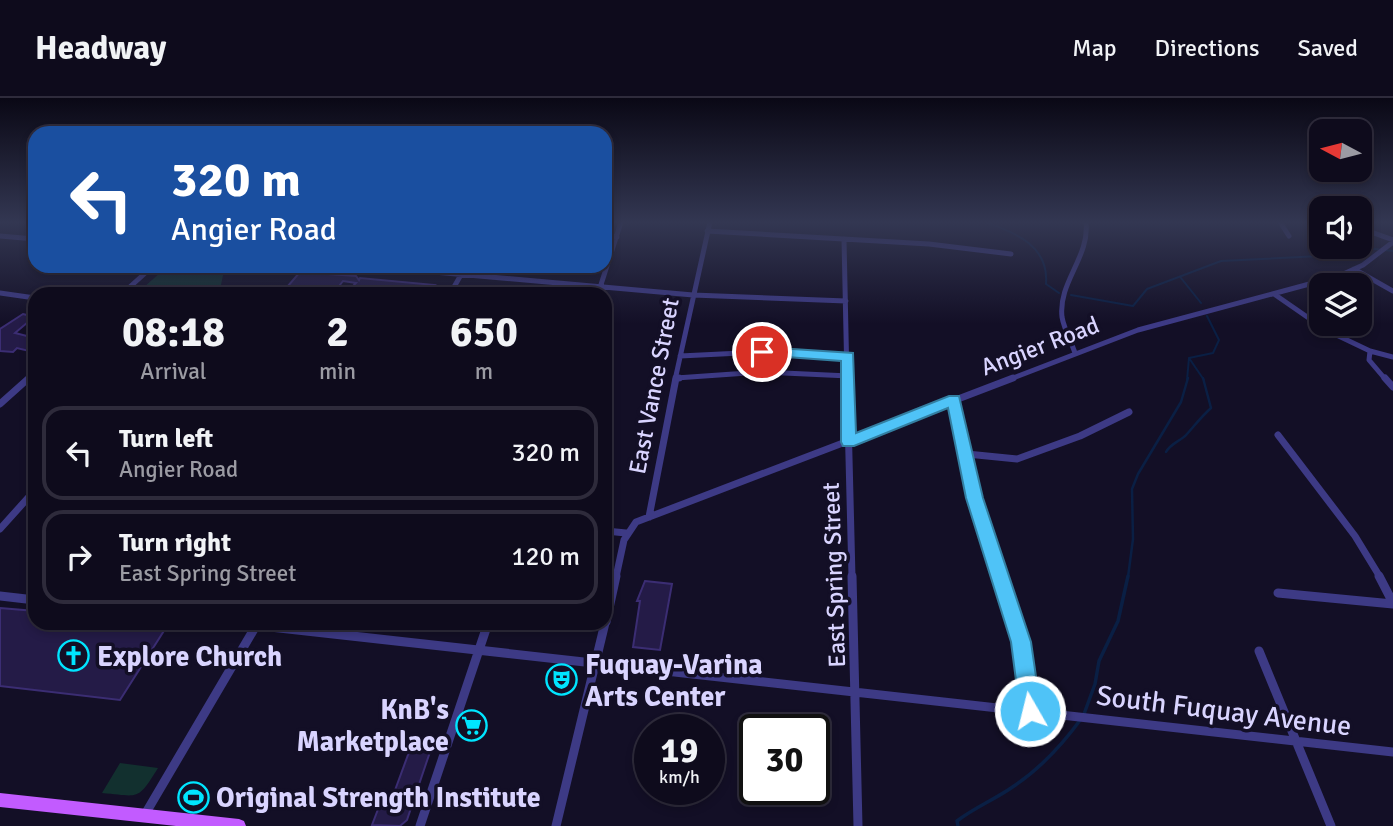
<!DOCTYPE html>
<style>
:root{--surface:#0e0b1c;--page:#171425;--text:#f1f3f6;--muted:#9b9ba3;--line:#2e2b3b}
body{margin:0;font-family:Signika,sans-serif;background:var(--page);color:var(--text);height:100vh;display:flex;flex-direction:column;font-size:26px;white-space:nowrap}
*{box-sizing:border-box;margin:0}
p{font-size:23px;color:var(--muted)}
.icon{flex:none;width:38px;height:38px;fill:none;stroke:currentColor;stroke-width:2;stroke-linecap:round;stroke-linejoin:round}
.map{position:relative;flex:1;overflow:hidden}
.panel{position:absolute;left:28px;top:189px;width:584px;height:343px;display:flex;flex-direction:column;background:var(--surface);border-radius:21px;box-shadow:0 4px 10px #0003,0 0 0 2px var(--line)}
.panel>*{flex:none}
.hud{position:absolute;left:28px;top:28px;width:584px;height:147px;border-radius:21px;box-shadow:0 4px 10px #0003,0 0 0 2px var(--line);background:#1a4fa0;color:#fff;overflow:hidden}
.needle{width:46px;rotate:277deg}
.controls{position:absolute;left:1309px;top:21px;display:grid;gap:14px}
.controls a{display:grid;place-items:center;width:63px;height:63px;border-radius:14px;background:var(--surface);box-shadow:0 4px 10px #0003,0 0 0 2px var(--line);font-size:35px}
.speed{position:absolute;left:634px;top:616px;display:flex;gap:14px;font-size:35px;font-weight:700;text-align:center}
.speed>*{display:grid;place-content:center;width:91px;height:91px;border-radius:50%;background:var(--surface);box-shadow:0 4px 10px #0003,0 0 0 2px var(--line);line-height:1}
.speed small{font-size:18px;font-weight:400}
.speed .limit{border:4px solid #111;border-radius:10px;background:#fff;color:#111}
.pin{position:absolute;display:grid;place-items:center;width:60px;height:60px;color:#fff;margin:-30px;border:4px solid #fff;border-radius:50%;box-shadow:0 2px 7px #0007}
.me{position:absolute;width:77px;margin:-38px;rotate:352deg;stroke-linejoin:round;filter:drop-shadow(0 0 5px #0008)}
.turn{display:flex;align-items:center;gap:24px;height:147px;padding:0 28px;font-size:32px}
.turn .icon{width:91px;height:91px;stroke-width:2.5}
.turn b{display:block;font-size:49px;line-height:60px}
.eta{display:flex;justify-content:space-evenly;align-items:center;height:119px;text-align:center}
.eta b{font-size:42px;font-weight:700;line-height:49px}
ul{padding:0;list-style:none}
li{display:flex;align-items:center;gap:21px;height:94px;margin:0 14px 10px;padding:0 14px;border:4px solid var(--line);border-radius:21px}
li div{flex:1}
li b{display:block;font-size:26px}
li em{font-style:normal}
header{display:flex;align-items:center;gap:42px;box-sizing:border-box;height:98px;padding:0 35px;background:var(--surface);border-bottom:2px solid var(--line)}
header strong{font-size:33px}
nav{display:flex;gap:38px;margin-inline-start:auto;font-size:24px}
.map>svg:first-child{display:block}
.green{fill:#12302f}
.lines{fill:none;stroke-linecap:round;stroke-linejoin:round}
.stream-far2{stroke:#0a1f44;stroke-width:2}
.stream-far1{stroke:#0a1f44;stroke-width:2.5}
.stream{stroke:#0a1f44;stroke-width:3.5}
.building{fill:#241b47;stroke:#3b2d73;stroke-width:2}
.minor-far2{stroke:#3d3a85;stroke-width:5}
.minor-far1{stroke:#3d3a85;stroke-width:7}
.minor{stroke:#3d3a85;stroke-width:9}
.major{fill:#c25bff;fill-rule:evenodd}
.route{fill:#4fc3f7;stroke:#337fa1;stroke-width:2}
.labels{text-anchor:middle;stroke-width:7;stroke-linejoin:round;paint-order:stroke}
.street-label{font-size:24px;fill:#d9d4ff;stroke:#130f26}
.near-poi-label{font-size:28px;font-weight:bold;fill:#d9d4ff;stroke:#130f26;text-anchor:start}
.near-street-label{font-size:28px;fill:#d9d4ff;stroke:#130f26}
</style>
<header>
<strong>Headway</strong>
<nav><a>Map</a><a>Directions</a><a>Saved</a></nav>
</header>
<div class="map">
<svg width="1393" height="728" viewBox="0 0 1393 728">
<rect width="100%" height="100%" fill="#130f26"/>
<!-- green -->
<path class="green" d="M168,168H225L219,196H136Z
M120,665L158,670C137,704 139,698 102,695Z"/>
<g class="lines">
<!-- stream-far2 -->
<path class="stream-far2" d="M986,124C1017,136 1049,148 1046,186L1059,195
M1358,149L1393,153
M1181,180L1201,205
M1071,197L1133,208L1147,191L1221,163L1320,158L1328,149
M1189,260L1213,255L1219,242L1207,218
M1189,260L1204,282
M1187,282L1189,260"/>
<!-- stream-far1 -->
<path class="stream-far1" d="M1166,354C1171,345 1181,343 1187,336C1195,327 1202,318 1211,310L1203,280
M1128,479L1133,441L1132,391L1138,376L1181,304L1188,280"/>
<!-- stream -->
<path class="stream" d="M1084,616L1095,586L1099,563L1118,523L1128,478
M958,728L957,723C975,709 996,701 1014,688C1041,670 1062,647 1081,621"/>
</g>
<!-- building -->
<path class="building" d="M300,174L356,178L359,182L360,180L435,187L429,196H408L410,194L387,192L384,196H368L372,190L353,188L356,185L343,183L333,196H281Z
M23,216L34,219L15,235L35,240V248L29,253L17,250L13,254L0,253V231Z
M645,483L672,486L660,552L633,549L640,503H637Z
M0,510L35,513V525H141L167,528L120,602L0,588Z
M412,646L432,648L407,722L400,728L372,727L382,701L391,703Z"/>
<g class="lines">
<!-- minor-far2 -->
<path class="minor-far2" d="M1280,124L1289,138
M1360,130L1393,142
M707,133L929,146L1011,156
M0,138L35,141
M606,138L617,139
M844,141L847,282
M366,168L693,197L846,203
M1354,171L1393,193
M0,195L35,200
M122,196L153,168
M450,196L466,168
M598,196L621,124
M1274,196L1326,232L1370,253L1369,262L1386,282
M1370,253L1393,259
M1075,255C1071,243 1064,231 1062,219C1058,184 1090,159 1086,124
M680,258L762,254L848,258
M676,280L762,274L849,278
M27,282L35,274
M675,282L710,124
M1008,282L1138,232L1339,178L1363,167L1393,144"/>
<!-- minor-far1 -->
<path class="minor-far1" d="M676,280H679
M847,280L852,479
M1385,280L1393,289
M954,302L975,399L1001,479
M0,306L29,280
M1278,337L1355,438L1380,479
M967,356L1017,361L1080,338L1129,314
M649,419L676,280
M0,431L35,392
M606,433L626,435
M616,479L624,442L636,424L1013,280"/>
<!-- minor -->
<path class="minor" d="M852,478L858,728
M1000,478L1021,544L1030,613
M1379,478L1393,505
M1278,495L1393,506
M0,498L35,502
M606,524L616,478
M235,525L1393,654
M1259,553L1331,728
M144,718L257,526
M420,728L488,525
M556,728L605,525"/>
<!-- major -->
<path class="major" d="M0,695L239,721L244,723L246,728H176L0,709Z"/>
</g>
<!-- sky -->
<linearGradient id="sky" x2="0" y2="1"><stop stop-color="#0a0815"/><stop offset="0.55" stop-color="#333752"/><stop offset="1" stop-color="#333752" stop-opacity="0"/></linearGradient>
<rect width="1393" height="226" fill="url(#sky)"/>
<!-- route -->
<path class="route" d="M762,249L853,255L856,335L949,298H959L983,400L1031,544L1041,613L1038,620L1030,623L1023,620L1020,613L1011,544L966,400L948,310L854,348H843L841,344V263L757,257V251Z"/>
<!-- icons -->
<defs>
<symbol id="church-ring" viewBox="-11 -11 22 22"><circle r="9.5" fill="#130f26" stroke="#00e5ff" stroke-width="1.5"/><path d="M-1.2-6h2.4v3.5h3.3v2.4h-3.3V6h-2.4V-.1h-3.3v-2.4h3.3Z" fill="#00e5ff"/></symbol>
<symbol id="theatre-ring" viewBox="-11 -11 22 22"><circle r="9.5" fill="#130f26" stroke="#00e5ff" stroke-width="1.5"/><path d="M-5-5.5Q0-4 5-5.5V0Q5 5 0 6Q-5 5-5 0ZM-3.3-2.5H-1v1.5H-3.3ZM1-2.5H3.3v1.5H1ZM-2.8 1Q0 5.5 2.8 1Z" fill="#00e5ff"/></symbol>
<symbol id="supermarket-ring" viewBox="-11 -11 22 22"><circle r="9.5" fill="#130f26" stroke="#00e5ff" stroke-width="1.5"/><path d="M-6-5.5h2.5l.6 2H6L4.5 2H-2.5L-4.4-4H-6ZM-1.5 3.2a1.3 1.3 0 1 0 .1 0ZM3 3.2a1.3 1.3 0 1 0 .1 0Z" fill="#00e5ff"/></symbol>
<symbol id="stadium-ring" viewBox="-11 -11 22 22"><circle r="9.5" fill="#130f26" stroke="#00e5ff" stroke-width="1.5"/><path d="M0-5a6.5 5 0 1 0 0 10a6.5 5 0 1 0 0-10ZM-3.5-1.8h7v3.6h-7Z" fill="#00e5ff"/></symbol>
</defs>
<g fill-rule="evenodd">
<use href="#church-ring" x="56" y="540" width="35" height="35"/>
<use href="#theatre-ring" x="544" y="564" width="35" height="35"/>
<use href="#supermarket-ring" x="454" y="610" width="35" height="35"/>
<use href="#stadium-ring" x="176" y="682" width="35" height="35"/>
</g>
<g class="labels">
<!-- street labels -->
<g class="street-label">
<text transform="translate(1040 248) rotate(-21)" y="8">Angier Road</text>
<text transform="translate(654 288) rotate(-79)" y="8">East Vance Street</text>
<text transform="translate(834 477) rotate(-92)" y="8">East Spring Street</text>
</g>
<!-- near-poi labels -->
<g class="near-poi-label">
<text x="97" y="568">Explore Church</text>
<text x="585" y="576">Fuquay-Varina<tspan x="585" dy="32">Arts Center</tspan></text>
<text x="449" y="621" text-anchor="end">KnB's<tspan x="449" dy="32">Marketplace</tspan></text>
<text x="216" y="709">Original Strength Institute</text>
</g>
<!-- near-street labels -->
<g class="near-street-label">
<text transform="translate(1224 612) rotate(7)" y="10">South Fuquay Avenue</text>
</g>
</g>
</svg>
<div class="controls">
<a><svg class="needle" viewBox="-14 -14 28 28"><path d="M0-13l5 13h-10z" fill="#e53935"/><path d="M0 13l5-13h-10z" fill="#9b9ba3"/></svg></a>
<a><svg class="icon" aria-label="sound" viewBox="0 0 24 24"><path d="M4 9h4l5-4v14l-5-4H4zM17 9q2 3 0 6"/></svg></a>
<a><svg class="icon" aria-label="layers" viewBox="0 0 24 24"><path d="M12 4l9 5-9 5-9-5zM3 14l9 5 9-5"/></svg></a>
</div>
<div class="speed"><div>19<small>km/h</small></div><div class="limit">30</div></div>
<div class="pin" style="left:762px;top:254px;background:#d93025"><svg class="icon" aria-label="arrive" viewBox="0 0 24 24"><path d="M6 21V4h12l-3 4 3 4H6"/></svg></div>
<svg class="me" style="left:1030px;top:613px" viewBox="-20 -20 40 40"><circle r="17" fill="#4fc3f7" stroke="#fff" stroke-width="3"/><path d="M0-11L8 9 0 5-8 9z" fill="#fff"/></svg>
<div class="hud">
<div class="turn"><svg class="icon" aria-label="left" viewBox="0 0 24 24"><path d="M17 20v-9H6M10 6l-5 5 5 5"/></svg><div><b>320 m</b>Angier Road</div></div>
</div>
<section class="panel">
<div class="eta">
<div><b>08:18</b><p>Arrival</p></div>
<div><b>2</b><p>min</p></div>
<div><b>650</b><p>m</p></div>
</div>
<ul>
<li><svg class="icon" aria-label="left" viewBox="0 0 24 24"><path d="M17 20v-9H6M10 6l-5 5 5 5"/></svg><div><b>Turn left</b><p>Angier Road</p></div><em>320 m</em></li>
<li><svg class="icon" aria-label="right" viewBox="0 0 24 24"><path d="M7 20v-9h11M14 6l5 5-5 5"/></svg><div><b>Turn right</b><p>East Spring Street</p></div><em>120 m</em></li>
</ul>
</section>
</div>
